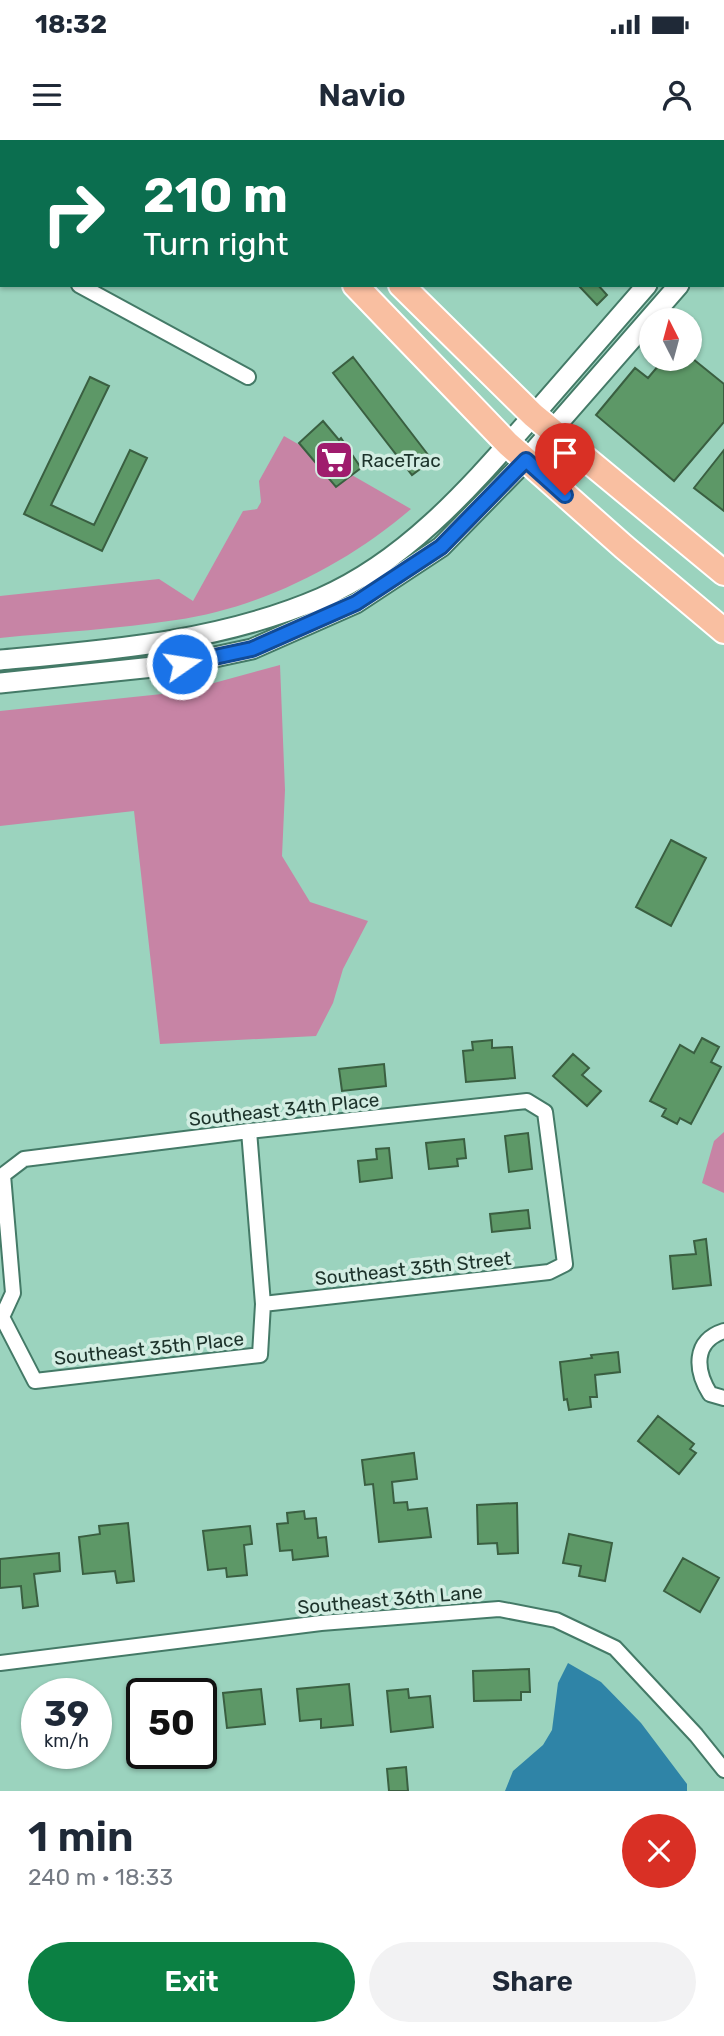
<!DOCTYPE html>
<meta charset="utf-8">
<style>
:root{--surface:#fff;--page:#f2f2f3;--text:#1f2937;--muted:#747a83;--accent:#0b8043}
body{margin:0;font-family:Rubik,sans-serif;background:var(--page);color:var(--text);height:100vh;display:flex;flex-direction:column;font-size:26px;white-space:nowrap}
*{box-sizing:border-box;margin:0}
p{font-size:23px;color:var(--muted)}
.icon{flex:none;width:38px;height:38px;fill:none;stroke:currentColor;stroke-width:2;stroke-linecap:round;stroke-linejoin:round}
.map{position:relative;height:1651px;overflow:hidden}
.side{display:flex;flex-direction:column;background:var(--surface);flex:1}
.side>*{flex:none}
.hud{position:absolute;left:0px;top:0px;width:724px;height:147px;box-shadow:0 2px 5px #0004;background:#0b6e4f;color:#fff;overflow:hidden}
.needle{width:46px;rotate:354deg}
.buttons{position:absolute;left:639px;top:168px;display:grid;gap:14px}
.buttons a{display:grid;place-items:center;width:63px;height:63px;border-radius:50%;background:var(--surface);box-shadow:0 2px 5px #0004;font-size:35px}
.speed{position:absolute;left:21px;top:1538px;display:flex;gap:14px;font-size:35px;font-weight:700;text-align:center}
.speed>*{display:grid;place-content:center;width:91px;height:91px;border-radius:50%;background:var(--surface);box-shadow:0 2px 5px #0004;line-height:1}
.speed small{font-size:18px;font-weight:400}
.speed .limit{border:4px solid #111;border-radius:10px;background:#fff;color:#111}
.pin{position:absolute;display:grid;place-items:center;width:60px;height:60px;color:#fff;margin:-72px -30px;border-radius:50% 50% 50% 0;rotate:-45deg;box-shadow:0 0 7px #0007}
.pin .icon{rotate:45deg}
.me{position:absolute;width:77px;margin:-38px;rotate:77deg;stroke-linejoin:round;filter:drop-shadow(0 0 5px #0008)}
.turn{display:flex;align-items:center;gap:24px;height:147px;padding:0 28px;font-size:32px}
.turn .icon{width:91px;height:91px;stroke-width:2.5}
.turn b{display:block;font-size:49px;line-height:60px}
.round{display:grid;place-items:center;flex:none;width:74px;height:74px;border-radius:37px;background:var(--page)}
.overview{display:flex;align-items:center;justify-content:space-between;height:119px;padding:0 28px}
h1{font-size:42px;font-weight:600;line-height:52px}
.action{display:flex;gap:14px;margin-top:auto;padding:14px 28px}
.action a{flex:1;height:80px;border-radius:42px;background:var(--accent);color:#fff;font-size:28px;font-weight:600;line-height:80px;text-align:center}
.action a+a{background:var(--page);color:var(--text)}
.status{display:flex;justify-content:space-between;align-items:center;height:49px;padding:0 35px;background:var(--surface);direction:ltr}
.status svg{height:19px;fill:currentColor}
header{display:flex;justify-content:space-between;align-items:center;height:91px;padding:0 28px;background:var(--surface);font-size:32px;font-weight:600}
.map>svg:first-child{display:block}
.green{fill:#c784a5}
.water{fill:#2f84a7}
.building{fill:#5d9867;stroke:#3a5f41;stroke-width:2}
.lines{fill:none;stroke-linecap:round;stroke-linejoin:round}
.street-casing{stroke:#447a67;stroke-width:18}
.secondary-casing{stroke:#447a67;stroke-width:23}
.highway-casing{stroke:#fff;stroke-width:28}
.street{stroke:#fff;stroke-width:14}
.secondary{stroke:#fff;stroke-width:19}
.highway{stroke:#f9bfa1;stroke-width:24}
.route-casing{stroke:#114b97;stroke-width:18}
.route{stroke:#1a73e8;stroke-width:12}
.labels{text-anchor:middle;stroke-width:7;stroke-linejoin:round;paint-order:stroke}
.poi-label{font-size:19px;fill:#1c322a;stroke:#d2ede2;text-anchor:start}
.street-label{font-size:19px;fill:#1c322a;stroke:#d2ede2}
</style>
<div class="status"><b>18:32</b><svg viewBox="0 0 49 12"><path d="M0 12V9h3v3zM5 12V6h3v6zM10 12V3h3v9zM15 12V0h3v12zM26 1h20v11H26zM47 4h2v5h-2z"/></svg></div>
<header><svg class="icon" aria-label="menu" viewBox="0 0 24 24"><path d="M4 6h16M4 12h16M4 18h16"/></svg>Navio<svg class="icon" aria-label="person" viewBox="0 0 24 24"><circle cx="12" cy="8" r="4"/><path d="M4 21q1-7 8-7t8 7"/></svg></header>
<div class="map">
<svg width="724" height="1651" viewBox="0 0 724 1651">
<rect width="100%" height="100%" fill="#9bd3be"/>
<!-- green -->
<path class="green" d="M284,296L411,369C347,424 261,468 176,480C118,489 59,492 0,498V456L159,439L193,461L243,371L257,369L261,362L259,341Z
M280,525L285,650L282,716L310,762L368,781L343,829L333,863L316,896L160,904L134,671L0,686V571L181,552Z
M724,992V1053L702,1043L714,1001Z"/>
<!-- water -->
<path class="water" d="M568,1523L601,1542L641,1583L687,1644V1651H505L513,1631L543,1605L552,1590L558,1543Z"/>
<!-- building -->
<path class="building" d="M578,145H598L607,155L597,165Z
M353,217L432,320L412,335L333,233Z
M664,219H693L724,244V282L674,341L596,275L635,228L648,238Z
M90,237L109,246L51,365L94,385L130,310L147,318L102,411L24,374Z
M323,281L339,300L341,298L361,328L336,347L299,303Z
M724,310V371L694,348Z
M671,700L706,718L671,786L636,767Z
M702,898L719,907L711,922L721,927L691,984L680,978L677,984L662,976L666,969L650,961L680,905L694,913Z
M492,900V908L512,907L515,938L466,942L463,911L473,910L472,902Z
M573,914L589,928L582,935L601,951L587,966L553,936Z
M384,924L386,946L342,951L339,929Z
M528,993L532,1029L509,1032L505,996Z
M464,999L466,1018L457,1019L458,1026L429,1029L426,1003Z
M389,1008L392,1038L360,1042L358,1021L377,1019L376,1009Z
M528,1070L530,1088L492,1092L490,1074Z
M706,1099L711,1145L673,1149L670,1116L696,1114L694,1101Z
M618,1212L620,1232L595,1235L597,1257H590L591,1267L569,1270L567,1259L564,1260L560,1222L592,1218L591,1215Z
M658,1276L694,1304L690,1309L696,1313L679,1334L638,1301Z
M414,1313L417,1339L392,1342L394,1363L407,1362L408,1370L427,1368L431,1397L379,1402L373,1344L365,1345L362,1320Z
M517,1363L518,1413L498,1414L497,1403L478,1404L477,1365Z
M304,1371L305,1379L316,1378L318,1398L326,1397L328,1416L293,1420L292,1410L280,1411L277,1384L288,1383L287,1373Z
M128,1383L134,1441L117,1443L115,1431L83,1434L79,1397L100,1394L99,1386Z
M250,1386L252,1404L244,1405L247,1435L227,1437L226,1428L208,1430L203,1391Z
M569,1394L612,1403L605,1441L579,1436L581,1426L563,1423Z
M59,1413L60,1431L34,1434L38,1466L23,1468L21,1446L0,1448V1419Z
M683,1418L719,1438L700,1472L664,1451Z
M529,1529L530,1552H521V1560L474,1561L473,1531Z
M349,1544L353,1585L321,1588V1579L300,1581L297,1549Z
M261,1549L265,1584L227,1588L223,1553Z
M408,1549L409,1558L430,1556L433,1587L391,1592L387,1551Z
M406,1627L408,1651H389L387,1629Z"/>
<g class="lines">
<defs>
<path id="street" d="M609,0L611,2
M351,2L353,0
M723,6L724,5
M0,100L2,101
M79,145L248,237
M249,991L263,1164L260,1215L35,1241L2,1177L13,1153L3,1035L24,1019L249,991L527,961L545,972L565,1124L549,1132L263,1164
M724,1191C693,1201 695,1230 710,1254L724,1258
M0,1523L321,1483L499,1469L556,1480L615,1508L696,1595L724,1630"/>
<path id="secondary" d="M723,88L724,87
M723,114L724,113
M0,520C109,510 219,502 321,458C408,420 471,346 532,277C570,233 609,189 647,145
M0,543L182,524L252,509L356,463L441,407L526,320L679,145"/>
<path id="highway" d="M229,0L231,2
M262,0L264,2
M355,145L508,304L624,407L724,491
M401,145L533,275L724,433"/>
</defs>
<!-- street casing -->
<use href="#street" class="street-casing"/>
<!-- secondary casing -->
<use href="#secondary" class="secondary-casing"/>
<!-- highway casing -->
<use href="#highway" class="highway-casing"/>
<!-- street -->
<use href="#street" class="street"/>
<!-- secondary -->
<use href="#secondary" class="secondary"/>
<!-- highway -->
<use href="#highway" class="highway"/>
</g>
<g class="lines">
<defs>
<path id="route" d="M182,524L252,509L356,463L441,407L526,320L565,355"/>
</defs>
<!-- route casing -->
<use href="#route" class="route-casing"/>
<!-- route -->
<use href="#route" class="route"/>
</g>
<!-- icons -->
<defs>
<symbol id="supermarket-square" viewBox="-11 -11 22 22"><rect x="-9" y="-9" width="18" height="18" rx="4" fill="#9f1c6d" stroke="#d2ede2"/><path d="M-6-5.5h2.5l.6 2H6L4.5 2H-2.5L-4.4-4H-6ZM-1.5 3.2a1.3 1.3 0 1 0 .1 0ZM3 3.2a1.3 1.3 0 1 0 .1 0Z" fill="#fff"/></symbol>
</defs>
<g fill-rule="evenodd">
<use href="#supermarket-square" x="312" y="298" width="44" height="44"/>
</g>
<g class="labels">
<!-- poi labels -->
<g class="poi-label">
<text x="361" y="327">RaceTrac</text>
</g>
<!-- street labels -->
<g class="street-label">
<text transform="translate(284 969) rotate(-6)" y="7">Southeast 34th Place</text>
<text transform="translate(413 1128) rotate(-6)" y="7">Southeast 35th Street</text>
<text transform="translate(149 1208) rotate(-6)" y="7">Southeast 35th Place</text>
<text transform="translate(390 1459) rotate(-5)" y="7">Southeast 36th Lane</text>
</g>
</g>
</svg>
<div class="buttons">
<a><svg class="needle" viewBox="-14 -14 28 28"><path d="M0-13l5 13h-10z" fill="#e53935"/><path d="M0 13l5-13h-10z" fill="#747a83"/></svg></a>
</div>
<div class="speed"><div>39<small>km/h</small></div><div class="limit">50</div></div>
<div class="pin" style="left:565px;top:355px;background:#d93025"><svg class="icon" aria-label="arrive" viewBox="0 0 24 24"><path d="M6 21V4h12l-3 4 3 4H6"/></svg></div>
<svg class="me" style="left:182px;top:524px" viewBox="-20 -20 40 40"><circle r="17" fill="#1a73e8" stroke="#fff" stroke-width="3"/><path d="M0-11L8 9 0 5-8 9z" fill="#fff"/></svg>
<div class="hud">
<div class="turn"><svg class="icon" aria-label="right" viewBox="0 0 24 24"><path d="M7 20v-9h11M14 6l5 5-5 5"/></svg><div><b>210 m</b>Turn right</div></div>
</div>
</div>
<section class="side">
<div class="overview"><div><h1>1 min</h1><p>240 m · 18:33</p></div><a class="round" style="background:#d93025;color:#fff"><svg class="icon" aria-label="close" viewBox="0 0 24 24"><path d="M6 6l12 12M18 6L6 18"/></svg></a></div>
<div class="action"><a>Exit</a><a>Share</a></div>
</section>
